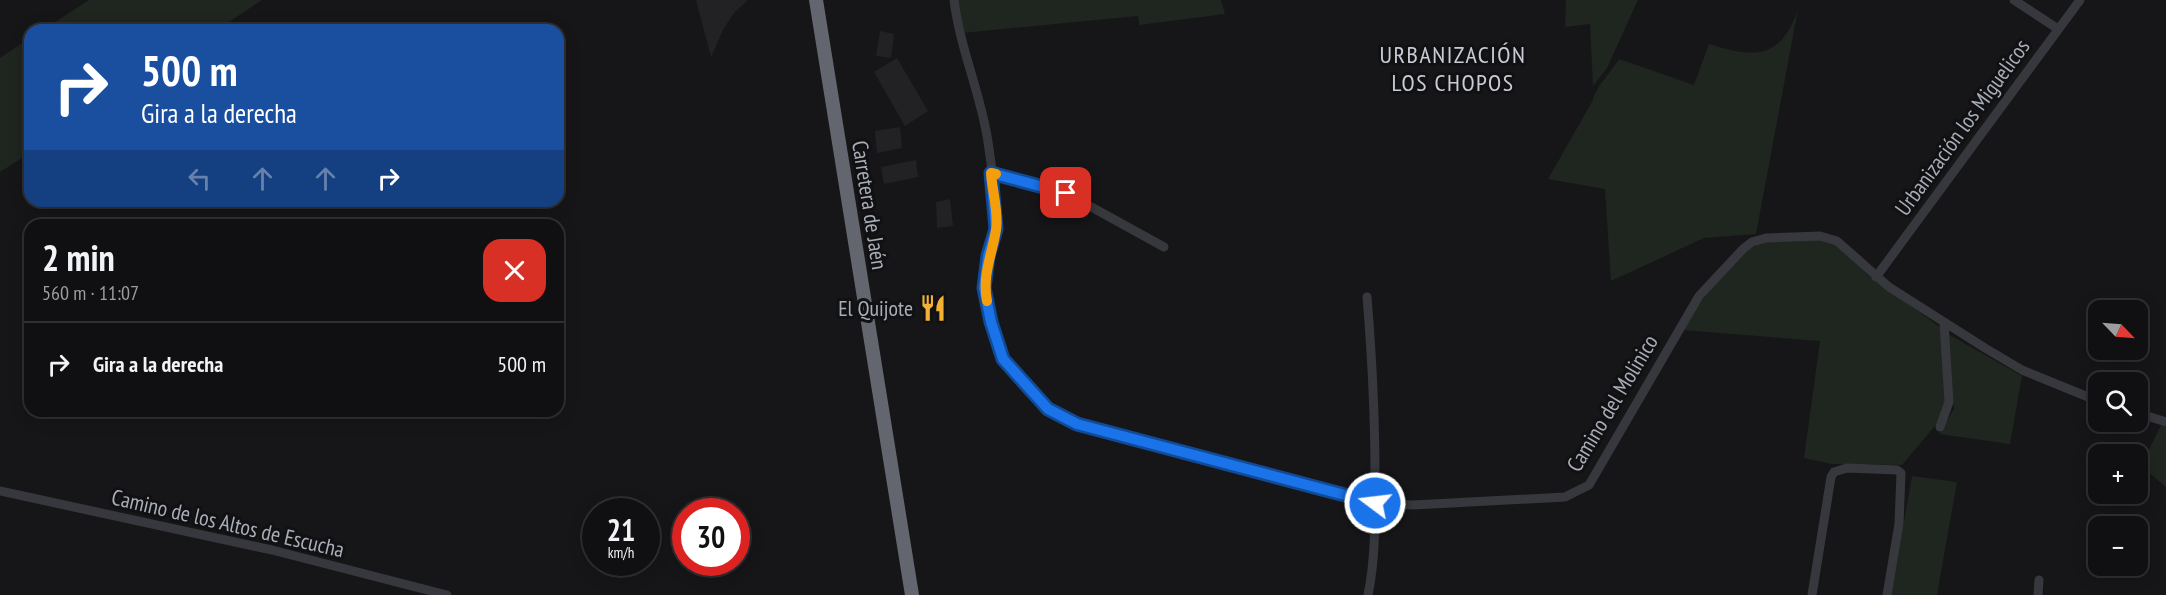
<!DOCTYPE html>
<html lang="es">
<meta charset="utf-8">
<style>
:root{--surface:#101012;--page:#1e1e20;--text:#f1f3f6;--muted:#9c9d9f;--line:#303032}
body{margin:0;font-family:"PT Sans Narrow",sans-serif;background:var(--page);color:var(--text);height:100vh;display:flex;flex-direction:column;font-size:22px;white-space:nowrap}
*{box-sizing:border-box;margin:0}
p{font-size:20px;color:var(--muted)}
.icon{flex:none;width:33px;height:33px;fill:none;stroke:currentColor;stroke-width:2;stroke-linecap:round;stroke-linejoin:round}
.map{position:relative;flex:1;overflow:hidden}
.details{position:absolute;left:24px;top:219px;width:540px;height:198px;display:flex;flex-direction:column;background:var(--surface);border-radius:18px;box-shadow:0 3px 15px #0003,0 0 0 2px var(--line)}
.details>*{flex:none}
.hud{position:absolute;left:24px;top:24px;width:540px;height:183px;border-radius:18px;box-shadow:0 3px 15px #0003,0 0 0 2px var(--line);background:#1a4fa0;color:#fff;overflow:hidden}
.needle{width:39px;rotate:115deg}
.tools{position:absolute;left:2088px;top:300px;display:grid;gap:12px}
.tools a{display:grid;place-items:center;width:60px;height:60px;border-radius:12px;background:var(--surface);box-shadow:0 3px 15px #0003,0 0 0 2px var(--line);font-size:30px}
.speed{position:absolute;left:582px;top:498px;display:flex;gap:12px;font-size:30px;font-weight:700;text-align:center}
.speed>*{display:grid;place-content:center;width:78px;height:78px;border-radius:50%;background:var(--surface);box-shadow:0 3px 15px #0003,0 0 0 2px var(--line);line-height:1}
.speed small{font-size:15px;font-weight:400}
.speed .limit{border:9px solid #d22;background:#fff;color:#111}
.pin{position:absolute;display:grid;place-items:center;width:51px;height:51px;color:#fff;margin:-26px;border-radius:12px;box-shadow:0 3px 9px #0006}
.me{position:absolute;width:66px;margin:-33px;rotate:285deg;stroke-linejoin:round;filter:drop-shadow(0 0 4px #0008)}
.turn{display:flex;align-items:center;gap:21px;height:126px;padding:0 18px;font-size:27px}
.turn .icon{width:78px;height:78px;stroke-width:2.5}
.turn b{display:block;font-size:42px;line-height:51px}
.lanes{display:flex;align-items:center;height:57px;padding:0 18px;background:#0003;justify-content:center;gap:30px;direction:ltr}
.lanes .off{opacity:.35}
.round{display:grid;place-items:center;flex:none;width:63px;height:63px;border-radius:18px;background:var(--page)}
.head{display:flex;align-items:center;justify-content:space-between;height:102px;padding:0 18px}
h1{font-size:36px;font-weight:600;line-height:45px}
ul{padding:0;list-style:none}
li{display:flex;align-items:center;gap:18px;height:84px;padding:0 18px;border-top:2px solid var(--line)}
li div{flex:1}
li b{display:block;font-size:22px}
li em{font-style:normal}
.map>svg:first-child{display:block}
.built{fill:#222225}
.green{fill:#1e261f}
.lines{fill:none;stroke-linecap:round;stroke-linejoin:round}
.minor{stroke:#37383d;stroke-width:9}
.highway{stroke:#63666e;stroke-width:14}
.route-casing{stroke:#114b97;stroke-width:15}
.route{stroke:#1a73e8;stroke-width:10}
.slow{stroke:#f59e0b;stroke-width:10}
.labels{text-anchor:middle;stroke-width:6;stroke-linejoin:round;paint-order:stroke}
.street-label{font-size:22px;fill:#a8adb8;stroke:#111113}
.poi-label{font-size:22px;fill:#a8adb8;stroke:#111113;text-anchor:end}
.neighbourhood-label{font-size:24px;letter-spacing:1.5px;fill:#c9ccd4;stroke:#111113}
</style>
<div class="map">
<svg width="2166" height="595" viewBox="0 0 2166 595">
<rect width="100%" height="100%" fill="#161618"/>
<!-- built -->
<path class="built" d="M696,0H748L734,13L723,30L711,57Z
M880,31L894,34L891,58L876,56Z
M897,58L928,111L905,126L874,72Z
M900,127L902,148L877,153L875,131Z
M916,160L918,177L884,184L881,167Z
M950,199L953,226L937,228L936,202Z"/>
<!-- green -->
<path class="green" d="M89,0H262L217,30H43Z
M956,0H1221L1225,14L1139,25L1138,16L962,33Z
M1566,0H1638L1607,68L1593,86L1590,24L1565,27Z
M1798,9L1756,234L1704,238L1611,281L1605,189L1548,179L1593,100C1593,91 1613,69 1619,59L1694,85L1709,44C1754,58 1781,60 1798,9Z
M30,38V153L0,172V58Z
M1818,239L1840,246L1868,275L1940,327L1946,397L1939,421L1902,465L1831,464L1804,458L1820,341L1682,330C1699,303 1735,249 1767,241C1783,238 1802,240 1818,239Z
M1948,334L2022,376L2010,444L1939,434L1954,409Z
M2161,425L2166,427V487L2141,466Z
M1912,476L1957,482L1937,595H1891Z"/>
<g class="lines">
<!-- minor -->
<path class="minor" d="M954,0C960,49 981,94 988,142C991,162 998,211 996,229C994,249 984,267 984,287C985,333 1012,383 1048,409C1057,415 1068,419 1077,424L1375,503L1413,505L1565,497L1589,485L1699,296L1743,249L1752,242L1766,238L1820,236L1837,241L1889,287L1985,348L2022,370L2098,401
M2014,0L2058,29
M991,173L1066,193L1164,247
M1876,277L2080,0
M1367,297C1372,357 1375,416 1375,476C1375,515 1376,556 1368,595
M2138,413L2166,422
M1940,427L1949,402L1944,323
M0,491L272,550L447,595
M1812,595L1831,477L1834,472L1847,468L1897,470L1901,473L1899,524L1887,595
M2038,595L2039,580"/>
<!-- highway -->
<path class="highway" d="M816,0L912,595"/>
</g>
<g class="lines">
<defs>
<path id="route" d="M1066,193L991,173L996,229L988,256L984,288L991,322L1003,359L1048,409L1077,424L1375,503"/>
</defs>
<!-- route casing -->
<use href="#route" class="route-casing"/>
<!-- route -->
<use href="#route" class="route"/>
<!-- slow -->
<path class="slow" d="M987,301C982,275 992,255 996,230C999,213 992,190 991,173L996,174"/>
</g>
<!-- icons -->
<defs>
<symbol id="restaurant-bare" viewBox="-9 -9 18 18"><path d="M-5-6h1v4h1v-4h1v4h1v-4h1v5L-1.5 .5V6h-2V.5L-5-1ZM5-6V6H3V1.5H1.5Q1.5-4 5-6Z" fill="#f2b134" stroke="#111113" stroke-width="2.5" paint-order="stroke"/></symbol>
</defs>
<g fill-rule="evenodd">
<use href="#restaurant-bare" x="914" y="289" width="38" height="38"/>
</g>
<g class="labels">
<!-- street labels -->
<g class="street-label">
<text transform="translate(1962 127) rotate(-54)" y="8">Urbanización los Miguelicos</text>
<text transform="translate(870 205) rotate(81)" y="8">Carretera de Jaén</text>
<text transform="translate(1612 403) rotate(-59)" y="8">Camino del Molinico</text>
<text transform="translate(228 523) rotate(13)" y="8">Camino de los Altos de Escucha</text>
</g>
<!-- poi labels -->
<g class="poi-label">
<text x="913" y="316">El Quijote</text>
</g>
<!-- neighbourhood labels -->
<g class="neighbourhood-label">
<text x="1453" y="63">URBANIZACIÓN<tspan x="1453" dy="28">LOS CHOPOS</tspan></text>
</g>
</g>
</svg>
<div class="tools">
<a><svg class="needle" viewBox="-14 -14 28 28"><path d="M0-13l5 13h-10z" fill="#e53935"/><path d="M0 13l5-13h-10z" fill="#9c9d9f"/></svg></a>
<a><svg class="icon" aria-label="search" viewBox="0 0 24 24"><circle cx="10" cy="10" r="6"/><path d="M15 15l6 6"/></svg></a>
<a>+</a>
<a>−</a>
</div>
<div class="speed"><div>21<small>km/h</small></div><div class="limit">30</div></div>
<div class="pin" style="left:1066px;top:193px;background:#d93025"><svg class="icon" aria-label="arrive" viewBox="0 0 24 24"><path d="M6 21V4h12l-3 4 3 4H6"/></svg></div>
<svg class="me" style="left:1375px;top:503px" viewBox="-20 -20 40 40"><circle r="17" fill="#1a73e8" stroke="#fff" stroke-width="3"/><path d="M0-11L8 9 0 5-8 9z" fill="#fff"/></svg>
<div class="hud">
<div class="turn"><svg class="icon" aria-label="right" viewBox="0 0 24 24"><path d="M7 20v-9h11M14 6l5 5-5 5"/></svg><div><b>500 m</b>Gira a la derecha</div></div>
<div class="lanes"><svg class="icon off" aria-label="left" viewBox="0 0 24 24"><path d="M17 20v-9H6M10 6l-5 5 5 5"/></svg><svg class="icon off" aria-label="ahead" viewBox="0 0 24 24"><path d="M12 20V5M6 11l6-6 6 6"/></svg><svg class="icon off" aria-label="ahead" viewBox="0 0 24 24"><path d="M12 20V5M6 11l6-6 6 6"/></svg><svg class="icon" aria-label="right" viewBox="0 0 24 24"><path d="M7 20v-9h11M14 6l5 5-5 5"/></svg></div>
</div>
<section class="details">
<div class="head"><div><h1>2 min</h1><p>560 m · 11:07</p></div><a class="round" style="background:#d93025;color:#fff"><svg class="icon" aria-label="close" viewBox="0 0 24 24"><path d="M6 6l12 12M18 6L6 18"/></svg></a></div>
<ul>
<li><svg class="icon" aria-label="right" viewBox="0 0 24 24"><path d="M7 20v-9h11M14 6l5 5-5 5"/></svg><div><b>Gira a la derecha</b></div><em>500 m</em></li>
</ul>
</section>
</div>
